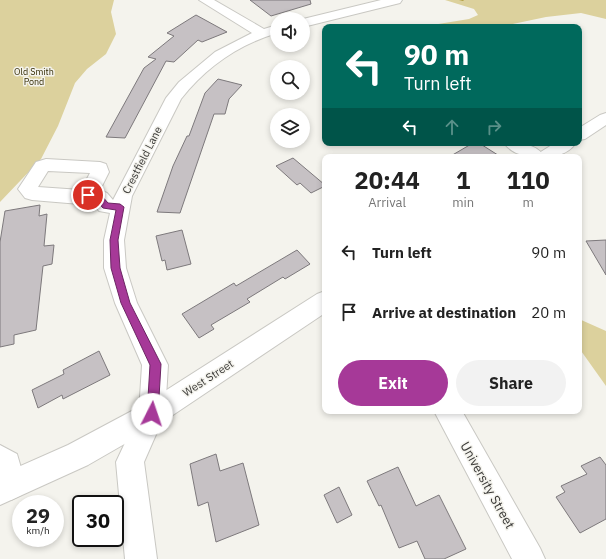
<!DOCTYPE html>
<style>
:root{--surface:#fff;--page:#f2f2f2;--text:#222;--muted:#767676;--accent:#a63998}
body{margin:0;font-family:"IBM Plex Sans",sans-serif;background:var(--page);color:var(--text);height:100vh;display:flex;flex-direction:column;font-size:15px;white-space:nowrap}
*{box-sizing:border-box;margin:0}
p{font-size:13px;color:var(--muted)}
.icon{flex:none;width:22px;height:22px;fill:none;stroke:currentColor;stroke-width:2;stroke-linecap:round;stroke-linejoin:round}
.map{position:relative;flex:1;overflow:hidden}
.sheet{position:absolute;left:322px;top:154px;width:260px;height:260px;display:flex;flex-direction:column;background:var(--surface);border-radius:8px;box-shadow:0 2px 6px #0003}
.sheet>*{flex:none}
.top-card{position:absolute;left:322px;top:24px;width:260px;height:122px;border-radius:8px;box-shadow:0 2px 6px #0003;background:#00695c;color:#fff;overflow:hidden}
.controls{position:absolute;left:270px;top:12px;display:grid;gap:8px}
.controls a{display:grid;place-items:center;width:40px;height:40px;border-radius:50%;background:var(--surface);box-shadow:0 2px 6px #0003;font-size:20px}
.speed{position:absolute;left:12px;top:495px;display:flex;gap:8px;font-size:20px;font-weight:700;text-align:center}
.speed>*{display:grid;place-content:center;width:52px;height:52px;border-radius:50%;background:var(--surface);box-shadow:0 2px 6px #0003;line-height:1}
.speed small{font-size:10px;font-weight:400}
.speed .limit{border:2px solid #111;border-radius:6px;background:#fff;color:#111}
.pin{position:absolute;display:grid;place-items:center;width:34px;height:34px;color:#fff;margin:-17px;border:2px solid #fff;border-radius:50%;box-shadow:0 1px 4px #0007}
.me{position:absolute;width:44px;margin:-22px;rotate:4deg;stroke-linejoin:round;filter:drop-shadow(0 0 3px #0008)}
.turn{display:flex;align-items:center;gap:14px;height:84px;padding:0 16px;font-size:18px}
.turn .icon{width:52px;height:52px;stroke-width:2.5}
.turn b{display:block;font-size:28px;line-height:34px}
.lanes{display:flex;align-items:center;height:38px;padding:0 16px;background:#0003;justify-content:center;gap:20px;direction:ltr}
.lanes .off{opacity:.35}
.eta{display:flex;justify-content:space-evenly;align-items:center;height:68px;text-align:center}
.eta b{font-size:24px;font-weight:700;line-height:28px}
.primary-button{display:flex;gap:8px;margin-top:auto;padding:8px 16px}
.primary-button a{flex:1;height:46px;border-radius:24px;background:var(--accent);color:#fff;font-size:16px;font-weight:700;line-height:46px;text-align:center}
.primary-button a+a{background:var(--page);color:var(--text)}
ul{padding:0;list-style:none}
li{display:flex;align-items:center;gap:12px;height:60px;padding:0 16px}
li div{flex:1}
li b{display:block;font-size:15px}
li em{font-style:normal}
.map>svg:first-child{display:block}
.green{fill:#dcd19d}
.lines{fill:none;stroke-linecap:round;stroke-linejoin:round}
.stream{fill:#b19e42;fill-rule:evenodd}
.building{fill:#c6c1c4;stroke:#7d797c}
.minor-casing{stroke:#c9c8c3;stroke-width:2}
.major-casing{stroke:#c9c8c3;stroke-width:2}
.minor{fill:#fff;fill-rule:evenodd}
.major{fill:#fff;fill-rule:evenodd}
.route{fill:#a63998;stroke:#6c2563}
.labels{text-anchor:middle;stroke-width:3;stroke-linejoin:round;paint-order:stroke}
.far-park-label{font-size:9px;fill:#312901;stroke:#f4f3ed}
.street-label{font-size:11px;fill:#393836;stroke:#f4f3ed}
.near-street-label{font-size:13px;fill:#393836;stroke:#f4f3ed}
</style>
<div class="map">
<svg width="606" height="559" viewBox="0 0 606 559">
<rect width="100%" height="100%" fill="#f4f3ed"/>
<!-- green -->
<path class="green" d="M0,0H114L111,12L116,34L106,54L87,69L75,83L58,126L41,159L0,202Z
M445,0H606V19L581,13L546,17L498,27H420L469,19L478,15L474,9Z
M579,319L606,331V386L579,348Z"/>
<g class="lines">
<!-- stream -->
<path class="stream" d="M459,0H464L463,1Z"/>
</g>
<!-- building -->
<path class="building" d="M250,0H310L311,4L271,16Z
M196,15L227,32L202,42L198,40L174,62L166,61L125,138L106,137L144,68L156,59L148,57L174,36L167,33Z
M218,79L242,85L229,99L225,114H214L180,213L157,212L173,166L187,136H189L205,93Z
M473,143H479L501,157H449Z
M293,158L325,185V186L311,193L300,183L297,185L276,166Z
M40,205L39,216L47,214L44,246L54,245L52,264L43,266L36,330L14,335V344L0,347V242L5,211Z
M182,230L191,264L167,270L165,260L162,261L156,236Z
M606,240V275L586,241Z
M297,250L310,264L285,279L283,277L247,299L250,302L211,325L214,329L199,338L182,314L234,283L236,286Z
M99,351L110,375L63,399L62,395L38,408L32,390L64,374L63,370Z
M216,454L220,471L243,463L259,525L216,542L208,502L198,506L190,464Z
M600,457L606,465V519L580,533L556,497L565,492L561,486L587,474L581,466Z
M398,467L416,506L439,495L466,549L444,559H425L417,541L399,548L381,505L379,506L367,481Z
M339,487L352,515L337,523L324,495Z"/>
<g class="lines">
<defs>
<path id="minor" d="M199,0H214L264,29L277,25V33C238,45 206,67 181,99L132,196L124,240L126,268L137,303L168,365L165,414L144,462L157,559H125L116,462L139,413L142,365L115,303L104,268V240L110,213L99,211L92,202L80,204L32,200L25,198L18,189L36,162L46,159L100,162L106,164L109,172L100,190L107,193L113,200L166,98L179,82L215,52L252,33ZM48,171L90,173L81,190L38,187Z
M381,0H402L400,3L303,27V19Z
M504,143C519,143 536,143 545,157C530,157 514,157 504,143Z
M434,411H462L540,548L545,559H512Z
M0,445L17,454L26,485L21,495L11,500L0,494Z"/>
<path id="major" d="M606,113V125L585,139L579,140V128L600,115Z
M555,143H576C566,157 551,157 536,157L539,153Z
M325,291V313L161,423L88,465L0,505V475L68,445L143,405L317,294Z"/>
</defs>
<!-- minor casing -->
<use href="#minor" class="minor-casing"/>
<!-- major casing -->
<use href="#major" class="major-casing"/>
<!-- minor -->
<use href="#minor" class="minor"/>
<!-- major -->
<use href="#major" class="major"/>
</g>
<!-- route -->
<path class="route" d="M88,192L101,195L108,203L120,204L124,207L118,240L120,268L130,303L161,364L158,414L156,418L152,419L148,418L147,414L150,365L121,303L111,268L110,240L116,210L103,208L95,199L85,197V193Z"/>
<g class="labels">
<!-- far-park labels -->
<g class="far-park-label">
<text x="34" y="75">Old Smith<tspan x="34" dy="10">Pond</tspan></text>
</g>
<!-- street labels -->
<g class="street-label">
<text transform="translate(142 160) rotate(-63)" y="4">Crestfield Lane</text>
<text transform="translate(208 378) rotate(-33)" y="4">West Street</text>
</g>
<!-- near-street labels -->
<g class="near-street-label">
<text transform="translate(488 485) rotate(61)" y="5">University Street</text>
</g>
</g>
</svg>
<div class="controls">
<a><svg class="icon" aria-label="sound" viewBox="0 0 24 24"><path d="M4 9h4l5-4v14l-5-4H4zM17 9q2 3 0 6"/></svg></a>
<a><svg class="icon" aria-label="search" viewBox="0 0 24 24"><circle cx="10" cy="10" r="6"/><path d="M15 15l6 6"/></svg></a>
<a><svg class="icon" aria-label="layers" viewBox="0 0 24 24"><path d="M12 4l9 5-9 5-9-5zM3 14l9 5 9-5"/></svg></a>
</div>
<div class="speed"><div>29<small>km/h</small></div><div class="limit">30</div></div>
<div class="pin" style="left:88px;top:195px;background:#d93025"><svg class="icon" aria-label="arrive" viewBox="0 0 24 24"><path d="M6 21V4h12l-3 4 3 4H6"/></svg></div>
<svg class="me" style="left:152px;top:414px" viewBox="-20 -20 40 40"><circle r="19" fill="#fff"/><path d="M0-13L10 11 0 6-10 11z" fill="#a63998"/></svg>
<div class="top-card">
<div class="turn"><svg class="icon" aria-label="left" viewBox="0 0 24 24"><path d="M17 20v-9H6M10 6l-5 5 5 5"/></svg><div><b>90 m</b>Turn left</div></div>
<div class="lanes"><svg class="icon" aria-label="left" viewBox="0 0 24 24"><path d="M17 20v-9H6M10 6l-5 5 5 5"/></svg><svg class="icon off" aria-label="ahead" viewBox="0 0 24 24"><path d="M12 20V5M6 11l6-6 6 6"/></svg><svg class="icon off" aria-label="right" viewBox="0 0 24 24"><path d="M7 20v-9h11M14 6l5 5-5 5"/></svg></div>
</div>
<section class="sheet">
<div class="eta">
<div><b>20:44</b><p>Arrival</p></div>
<div><b>1</b><p>min</p></div>
<div><b>110</b><p>m</p></div>
</div>
<ul>
<li><svg class="icon" aria-label="left" viewBox="0 0 24 24"><path d="M17 20v-9H6M10 6l-5 5 5 5"/></svg><div><b>Turn left</b></div><em>90 m</em></li>
<li><svg class="icon" aria-label="arrive" viewBox="0 0 24 24"><path d="M6 21V4h12l-3 4 3 4H6"/></svg><div><b>Arrive at destination</b></div><em>20 m</em></li>
</ul>
<div class="primary-button"><a>Exit</a><a>Share</a></div>
</section>
</div>
